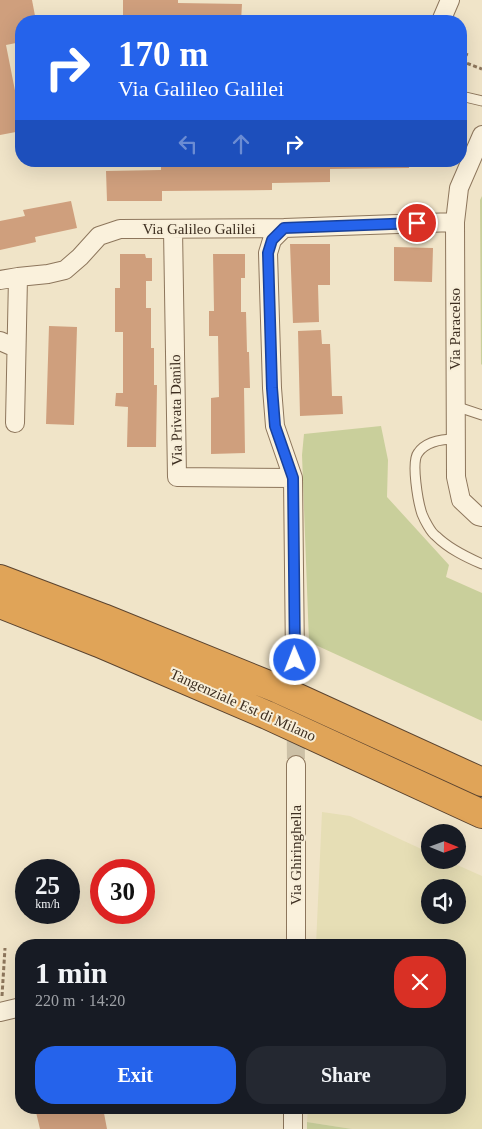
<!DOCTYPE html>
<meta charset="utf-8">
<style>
:root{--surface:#171b24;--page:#242831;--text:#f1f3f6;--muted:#9ea1a6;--accent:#2563eb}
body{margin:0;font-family:Georgia,serif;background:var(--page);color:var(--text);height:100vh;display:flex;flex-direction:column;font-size:19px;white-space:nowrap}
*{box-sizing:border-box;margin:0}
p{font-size:16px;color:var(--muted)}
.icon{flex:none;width:28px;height:28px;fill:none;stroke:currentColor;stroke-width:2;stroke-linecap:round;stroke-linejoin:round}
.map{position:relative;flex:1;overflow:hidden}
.sheet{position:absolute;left:15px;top:939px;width:451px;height:175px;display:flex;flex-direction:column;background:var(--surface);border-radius:20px;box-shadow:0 5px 20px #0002}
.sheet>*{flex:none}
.guide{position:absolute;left:15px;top:15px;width:452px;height:152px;border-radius:20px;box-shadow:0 5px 20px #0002;background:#2563eb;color:#fff;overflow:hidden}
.needle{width:32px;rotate:91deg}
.controls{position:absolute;left:421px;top:824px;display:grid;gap:10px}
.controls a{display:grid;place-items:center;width:45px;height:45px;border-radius:50%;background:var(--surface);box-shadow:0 5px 20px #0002;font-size:25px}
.speed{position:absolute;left:15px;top:859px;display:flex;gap:10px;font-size:25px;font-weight:700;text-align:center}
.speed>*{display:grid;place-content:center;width:65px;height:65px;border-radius:50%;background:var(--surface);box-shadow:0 5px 20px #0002;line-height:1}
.speed small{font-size:12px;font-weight:400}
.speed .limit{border:8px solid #d22;background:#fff;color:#111}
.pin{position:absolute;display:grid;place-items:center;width:42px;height:42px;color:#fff;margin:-21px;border:2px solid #fff;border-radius:50%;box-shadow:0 1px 5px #0007}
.me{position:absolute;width:55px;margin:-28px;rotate:359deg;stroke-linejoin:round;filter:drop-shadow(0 0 4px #0008)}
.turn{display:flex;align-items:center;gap:18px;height:105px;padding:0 20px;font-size:22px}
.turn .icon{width:65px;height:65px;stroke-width:2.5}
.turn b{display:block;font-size:35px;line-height:42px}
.lanes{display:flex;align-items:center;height:48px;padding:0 20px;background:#0003;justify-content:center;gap:25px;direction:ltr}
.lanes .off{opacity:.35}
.round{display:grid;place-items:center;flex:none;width:52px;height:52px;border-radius:20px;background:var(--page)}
.head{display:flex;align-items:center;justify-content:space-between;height:85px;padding:0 20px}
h1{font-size:30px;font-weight:700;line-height:38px}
.primary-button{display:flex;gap:10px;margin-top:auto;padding:10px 20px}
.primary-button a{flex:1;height:58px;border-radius:20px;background:var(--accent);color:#fff;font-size:20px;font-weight:700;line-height:58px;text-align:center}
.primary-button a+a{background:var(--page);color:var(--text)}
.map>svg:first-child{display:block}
.farmland{fill:#e6deb5;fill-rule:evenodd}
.green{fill:#c9cf9b}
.building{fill:#cf9f7d}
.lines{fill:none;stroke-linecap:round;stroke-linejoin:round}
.minor-tunnel{stroke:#ccc0a6;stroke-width:18;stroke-dasharray:18 9;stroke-linecap:butt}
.service-casing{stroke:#8d765c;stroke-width:11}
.minor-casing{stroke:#8d765c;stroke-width:20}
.motorway-casing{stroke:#5b4430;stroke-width:30}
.path{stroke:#8d765c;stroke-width:3;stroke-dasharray:4 2.5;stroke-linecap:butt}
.service{stroke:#faf1dc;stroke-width:9}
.minor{stroke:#faf1dc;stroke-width:18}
.motorway{stroke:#e0a458;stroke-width:28}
.route-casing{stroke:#184099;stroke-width:12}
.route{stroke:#2563eb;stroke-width:9}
.labels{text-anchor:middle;stroke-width:4;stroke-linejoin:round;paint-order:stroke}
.street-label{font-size:15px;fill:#3d2e20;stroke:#f7eed8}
</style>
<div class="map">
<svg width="482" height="1129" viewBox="0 0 482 1129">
<rect width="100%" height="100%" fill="#f0e4c8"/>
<!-- farmland -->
<path class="farmland" d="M322,812L350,816L430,853V860H446L482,876V1129H352L307,1122L308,1108H460V945H316ZM430,888H458V915H430Z"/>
<!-- green -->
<path class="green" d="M482,196V365L481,364L480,200Z
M381,426L388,460L387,497L449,565L446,577L482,593V721L309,642L302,455L304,434Z
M307,1122L352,1129H307Z"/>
<!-- building -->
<path class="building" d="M0,0H32L36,21H21V42L6,45L21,121V131L0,135Z
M123,0H178V3L242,4L241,21H123Z
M161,161H409V168L330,169V182L272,183V190L162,191V201H107L106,171L161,170Z
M71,201L77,228L35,237L36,242L0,250V221L25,216L23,210Z
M290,244H330V285H318L319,322L293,323Z
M394,247L433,248L432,282L394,281Z
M120,254H145L146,258H152V281H146V308H151V348H154V385H157L156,447H127L128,407L115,406L116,393H123V332H115V288H120Z
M213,254H245V278H241V312H246L247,352H249L250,388H244L245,453L211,454V398L219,397L218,336H209V311H214Z
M49,326L77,327L74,425L46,424Z
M321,330L322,344H330L332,396H342L343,414L300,416L298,331Z
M35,1108H103L107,1129H40Z"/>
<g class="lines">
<!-- minor-tunnel -->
<path class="minor-tunnel" d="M295,660L296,765"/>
<defs>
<path id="service" d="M461,96L482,101
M455,406L482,415
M456,439C442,439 426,441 418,453C411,462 418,502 422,514C424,519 431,533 436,536C449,549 466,557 482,564"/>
<path id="minor" d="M441,21L450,0
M482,135L459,188L455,222L456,477L461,500L478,516L482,517
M284,228L272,240L268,253L272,388L275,426L293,478L295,660
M173,229L177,477L293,478
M0,280L18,277L48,274L65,270L80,257L99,236L120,229L284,228L455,222
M0,341L16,348
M15,423L18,277
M296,945V765
M0,1012L21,1007
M293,1129V1108"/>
<path id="motorway" d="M0,579L103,618L276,688L482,782
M0,604L99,643L267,715L482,814"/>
</defs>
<!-- service casing -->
<use href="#service" class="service-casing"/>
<!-- minor casing -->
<use href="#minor" class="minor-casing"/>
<!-- motorway casing -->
<use href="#motorway" class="motorway-casing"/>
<!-- path -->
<path class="path" d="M461,61L482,69
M464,62L467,53
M2,996L5,948"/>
<!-- service -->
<use href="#service" class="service"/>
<!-- minor -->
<use href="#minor" class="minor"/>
<!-- motorway -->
<use href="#motorway" class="motorway"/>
</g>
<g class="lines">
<defs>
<path id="route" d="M295,660L293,478L275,426L272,388L268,253L272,240L284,228L417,223"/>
</defs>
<!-- route casing -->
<use href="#route" class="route-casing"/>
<!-- route -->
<use href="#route" class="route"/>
</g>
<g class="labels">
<!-- street labels -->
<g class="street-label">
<text x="199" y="234">Via Galileo Galilei</text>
<text transform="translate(455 329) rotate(-90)" y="5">Via Paracelso</text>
<text transform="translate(176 410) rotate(-91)" y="5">Via Privata Danilo</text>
<text transform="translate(243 705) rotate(24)" y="5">Tangenziale Est di Milano</text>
<text transform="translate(296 855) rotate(-90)" y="5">Via Ghiringhella</text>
</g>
</g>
</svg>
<div class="controls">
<a><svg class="needle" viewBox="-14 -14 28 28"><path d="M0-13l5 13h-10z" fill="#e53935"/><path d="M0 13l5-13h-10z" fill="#9ea1a6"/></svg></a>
<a><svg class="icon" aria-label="sound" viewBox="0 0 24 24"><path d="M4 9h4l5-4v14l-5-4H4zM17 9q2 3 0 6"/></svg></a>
</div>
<div class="speed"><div>25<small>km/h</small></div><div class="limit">30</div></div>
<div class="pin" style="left:417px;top:223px;background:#d93025"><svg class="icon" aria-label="arrive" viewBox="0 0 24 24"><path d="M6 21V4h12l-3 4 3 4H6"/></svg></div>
<svg class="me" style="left:295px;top:660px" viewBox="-20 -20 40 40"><circle r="17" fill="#2563eb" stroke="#fff" stroke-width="3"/><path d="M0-11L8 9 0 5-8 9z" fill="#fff"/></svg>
<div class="guide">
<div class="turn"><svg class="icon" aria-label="right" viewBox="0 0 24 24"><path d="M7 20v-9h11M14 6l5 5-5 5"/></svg><div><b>170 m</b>Via Galileo Galilei</div></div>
<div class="lanes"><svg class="icon off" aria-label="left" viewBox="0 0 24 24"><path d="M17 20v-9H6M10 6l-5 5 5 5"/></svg><svg class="icon off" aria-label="ahead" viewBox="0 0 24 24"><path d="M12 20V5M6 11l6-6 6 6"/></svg><svg class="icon" aria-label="right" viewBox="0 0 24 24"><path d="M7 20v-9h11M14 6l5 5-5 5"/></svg></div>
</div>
<section class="sheet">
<div class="head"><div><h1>1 min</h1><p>220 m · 14:20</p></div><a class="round" style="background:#d93025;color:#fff"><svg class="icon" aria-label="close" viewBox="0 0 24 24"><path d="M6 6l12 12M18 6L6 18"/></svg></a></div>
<div class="primary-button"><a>Exit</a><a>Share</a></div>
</section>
</div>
